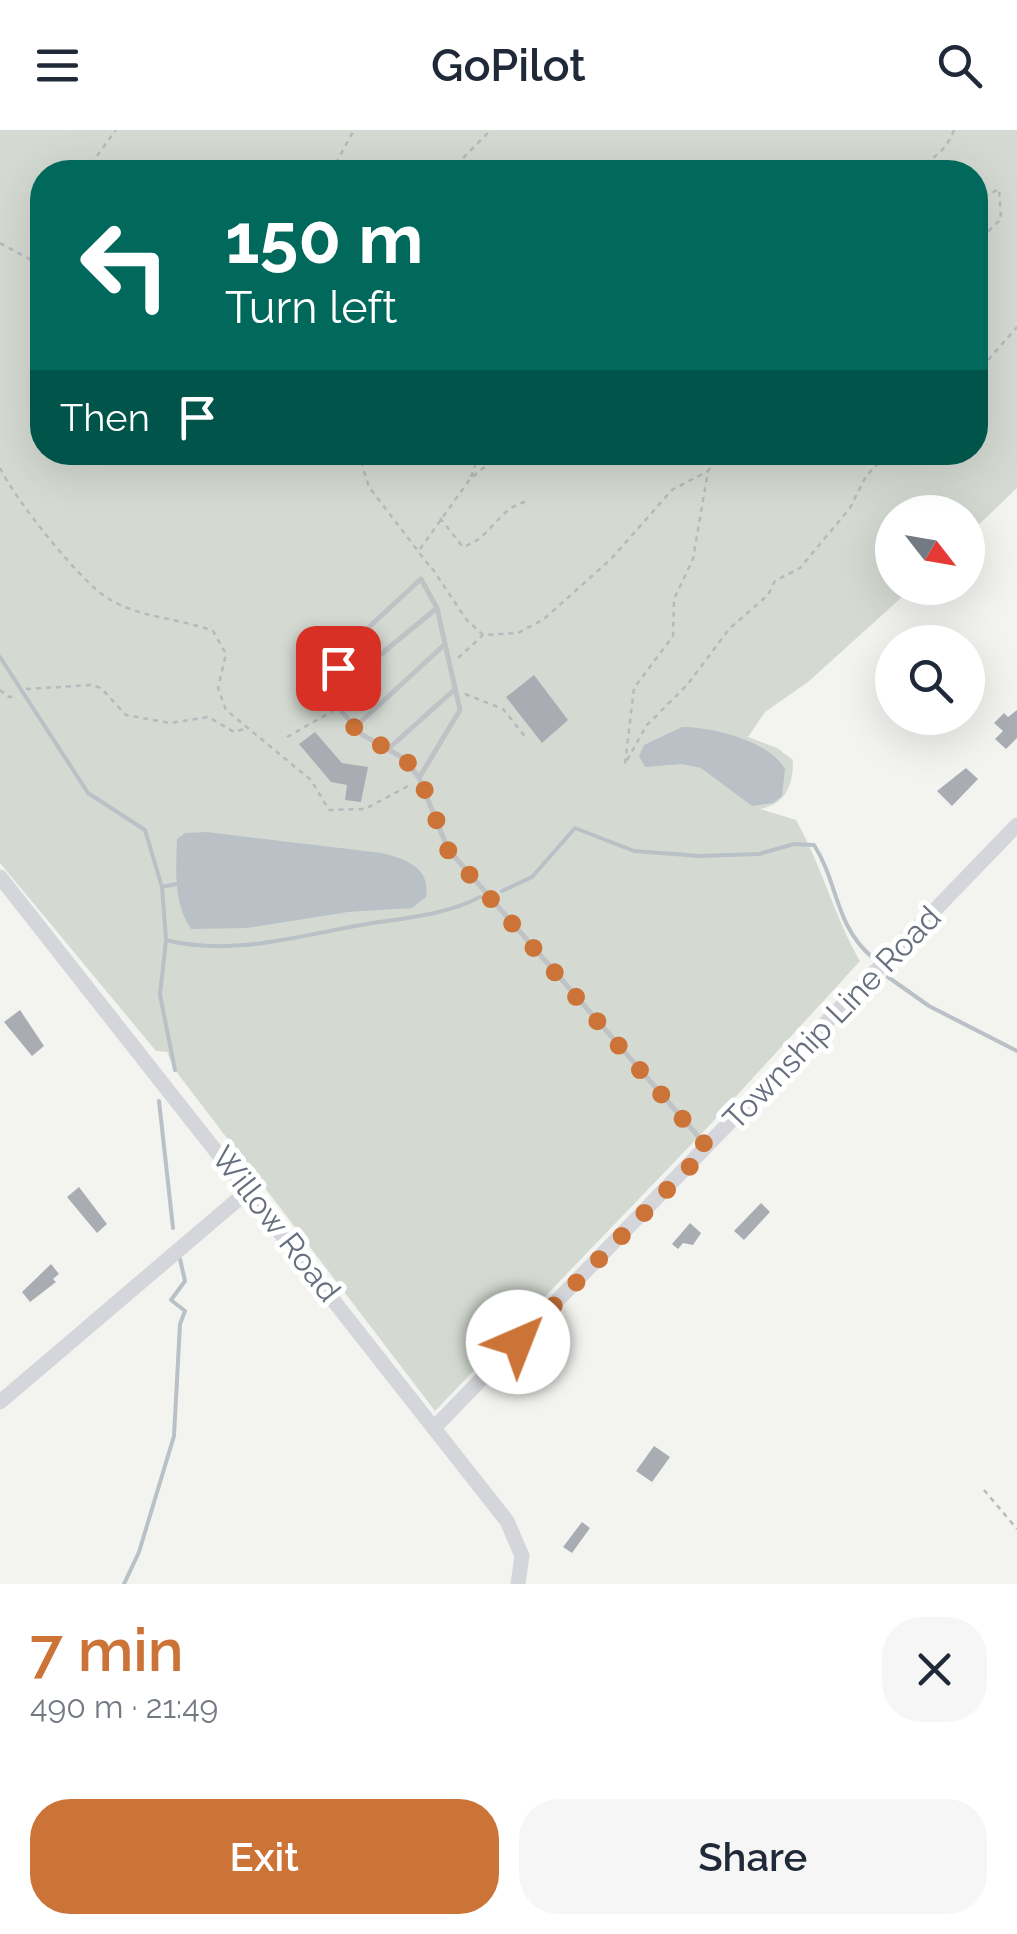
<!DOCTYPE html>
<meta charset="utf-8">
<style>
:root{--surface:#fff;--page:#f6f6f7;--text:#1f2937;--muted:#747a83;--accent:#cc7438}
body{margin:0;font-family:Raleway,sans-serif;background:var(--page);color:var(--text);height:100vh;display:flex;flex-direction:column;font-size:38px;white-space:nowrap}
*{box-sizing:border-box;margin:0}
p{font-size:32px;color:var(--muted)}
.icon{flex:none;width:55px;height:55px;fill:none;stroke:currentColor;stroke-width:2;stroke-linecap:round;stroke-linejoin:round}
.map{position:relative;height:1454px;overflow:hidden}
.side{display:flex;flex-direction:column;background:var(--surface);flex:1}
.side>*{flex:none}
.hud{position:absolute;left:30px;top:30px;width:958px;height:305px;border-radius:40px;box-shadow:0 10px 40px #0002;background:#00695c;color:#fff;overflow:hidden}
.needle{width:65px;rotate:121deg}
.buttons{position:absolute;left:875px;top:365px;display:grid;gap:20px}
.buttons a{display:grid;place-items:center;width:110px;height:110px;border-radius:50%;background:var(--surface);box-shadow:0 10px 40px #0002;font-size:50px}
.pin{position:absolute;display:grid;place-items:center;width:85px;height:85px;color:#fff;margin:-42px;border-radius:20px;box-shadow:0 5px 15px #0006}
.me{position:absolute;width:110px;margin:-55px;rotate:44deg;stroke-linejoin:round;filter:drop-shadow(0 0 8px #0008)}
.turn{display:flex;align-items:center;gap:35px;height:210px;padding:0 30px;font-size:45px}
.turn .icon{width:130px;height:130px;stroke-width:2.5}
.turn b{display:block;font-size:70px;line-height:85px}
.then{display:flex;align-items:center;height:95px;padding:0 30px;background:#0003;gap:20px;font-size:38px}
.round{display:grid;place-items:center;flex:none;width:105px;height:105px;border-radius:40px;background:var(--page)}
.head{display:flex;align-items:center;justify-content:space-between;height:170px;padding:0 30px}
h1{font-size:60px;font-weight:600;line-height:75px;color:var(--accent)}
.button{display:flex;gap:20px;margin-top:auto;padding:20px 30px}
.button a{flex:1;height:115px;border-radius:40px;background:var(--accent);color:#fff;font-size:40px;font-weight:600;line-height:115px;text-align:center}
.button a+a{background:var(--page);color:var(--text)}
header{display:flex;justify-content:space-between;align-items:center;height:130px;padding:0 30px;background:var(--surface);font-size:45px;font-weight:600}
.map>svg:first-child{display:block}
.green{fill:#d4dad2;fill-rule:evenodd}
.water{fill:#b9c1c6}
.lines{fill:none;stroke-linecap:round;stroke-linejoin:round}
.stream{stroke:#b9c1c6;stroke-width:4}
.building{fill:#a9adb3}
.path{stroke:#b7b9bc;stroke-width:2.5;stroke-dasharray:5 5;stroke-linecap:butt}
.lane{stroke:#c0c2c5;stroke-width:5}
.secondary{stroke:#d5d6db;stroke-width:15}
.route{stroke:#cc7438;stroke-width:18;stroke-dasharray:0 32.4}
.labels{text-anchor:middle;stroke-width:10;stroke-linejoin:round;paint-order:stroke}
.street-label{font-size:32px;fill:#676f7e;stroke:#fff}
</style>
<header><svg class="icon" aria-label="menu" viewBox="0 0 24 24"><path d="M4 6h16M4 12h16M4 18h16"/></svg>GoPilot<svg class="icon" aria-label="search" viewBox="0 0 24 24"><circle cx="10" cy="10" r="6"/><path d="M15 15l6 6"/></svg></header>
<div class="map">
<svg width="1017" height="1454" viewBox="0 0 1017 1454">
<rect width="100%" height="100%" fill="#f3f4f0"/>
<!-- green -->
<path class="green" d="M0,0H1017V358L968,405V382H892V458H912L808,552L765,582L748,607L777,618L793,630C793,656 786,674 760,679L796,690C822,736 834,786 860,831L708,997L435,1281L175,940L167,922L156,921L0,733ZM42,42H975V322H42Z"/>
<!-- water -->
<path class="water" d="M682,597C713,597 769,611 785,639L782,666L773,673L752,676L701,638L682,634L645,637L639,626L644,615Z
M207,702L382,723C405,729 431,737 426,767L412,778L348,782L247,798L191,799C173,772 176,740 177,709L185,703Z"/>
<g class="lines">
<!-- stream -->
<path class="stream" d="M0,527L88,663L145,700L162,757
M502,761L532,747L575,698L634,721L700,726L759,724L794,714L814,715C838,752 835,796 872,827
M166,810C234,827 300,805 367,794C404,788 446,785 480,767
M888,847L929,876L1017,921
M175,940L160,865L166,810L162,757L176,754
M159,971L173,1098
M124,1454L139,1422L174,1306L180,1194L185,1181L171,1170L185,1151L180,1129"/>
</g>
<!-- building -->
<path class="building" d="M534,545L568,590L542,613L506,567Z
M1017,580V608L1006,619L995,609L1003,601L994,593L1004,583L1008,587Z
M315,602L342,633L368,637L361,672L345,670L347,655L331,652L299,614Z
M966,638L978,649L952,676L937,661Z
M20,880L44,916L32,926L4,892Z
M79,1057L107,1094L97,1103L67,1067Z
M761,1073L770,1082L744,1110L734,1101Z
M690,1093L701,1103L693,1115L683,1113L678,1119L672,1114Z
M51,1134L59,1144L53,1149L56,1152L30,1172L22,1162Z
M654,1316L670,1327L652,1352L636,1341Z
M582,1392L590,1398L572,1423L563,1417Z"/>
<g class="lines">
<!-- path -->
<path class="path" d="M85,42L116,0
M331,42L354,0
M449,42L491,0
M886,42C916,40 943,30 954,0
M975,72L999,59L1001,89L975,114
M0,113L42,136
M975,245L1017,197
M311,322L350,328L356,322
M358,322L369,357L431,438
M722,322L708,341L693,429L674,469L673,506L634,558L625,634L646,596L688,554L729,499L768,465L775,451L800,438L850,378L866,346L889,322
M0,338C14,368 81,453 109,469C140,488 180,488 213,501L226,524L218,558L226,580L311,650L329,680L365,679L410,655
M471,347L480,322
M440,388L463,417C492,408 498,377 528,371
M420,419L470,349L503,322
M432,438L466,489L483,505L518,503L544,489L611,429L672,360L708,341
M458,528L482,506
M26,559L92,555L101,558L126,585L170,593L208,587L234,602L247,598
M0,560L8,567L17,566
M465,564L503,579L527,609
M287,607L333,581
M984,1360L1017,1399"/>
<!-- lane -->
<path class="lane" d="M335,562L437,478
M354,598L444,515
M388,619L453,561
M419,648L460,580L437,478L421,449L343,521L335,562L338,577L361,604L405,629L419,648L448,719L704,1013"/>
<!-- secondary -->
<path class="secondary" d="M0,747L507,1391L522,1426L518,1454
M0,1272L249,1060
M436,1296L1017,695"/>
</g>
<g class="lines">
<!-- route -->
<path class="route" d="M338,538L335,562L348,591L361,604L405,629L420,648L448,720L708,1018L518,1212"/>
</g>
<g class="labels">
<!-- street labels -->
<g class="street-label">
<text transform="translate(832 888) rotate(-46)" y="11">Township Line Road</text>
<text transform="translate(276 1094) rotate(52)" y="11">Willow Road</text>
</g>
</g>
</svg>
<div class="buttons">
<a><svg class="needle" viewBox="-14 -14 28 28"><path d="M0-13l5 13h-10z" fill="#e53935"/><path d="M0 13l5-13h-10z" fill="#747a83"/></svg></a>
<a><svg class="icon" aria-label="search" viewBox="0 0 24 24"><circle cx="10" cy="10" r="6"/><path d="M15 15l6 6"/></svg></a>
</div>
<div class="pin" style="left:338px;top:538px;background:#d93025"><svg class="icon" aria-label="arrive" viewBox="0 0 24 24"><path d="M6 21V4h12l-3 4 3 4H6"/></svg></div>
<svg class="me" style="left:518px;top:1212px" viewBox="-20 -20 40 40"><circle r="19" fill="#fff"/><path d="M0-13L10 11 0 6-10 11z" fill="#cc7438"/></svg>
<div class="hud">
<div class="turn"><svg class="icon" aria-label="left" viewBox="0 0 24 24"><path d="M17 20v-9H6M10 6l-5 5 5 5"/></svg><div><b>150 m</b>Turn left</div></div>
<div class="then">Then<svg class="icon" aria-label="arrive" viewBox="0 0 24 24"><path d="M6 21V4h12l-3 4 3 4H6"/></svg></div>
</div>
</div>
<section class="side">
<div class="head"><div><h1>7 min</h1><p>490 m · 21:49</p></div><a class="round"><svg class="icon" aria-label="close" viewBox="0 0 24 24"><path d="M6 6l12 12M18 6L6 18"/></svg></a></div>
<div class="button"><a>Exit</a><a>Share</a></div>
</section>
